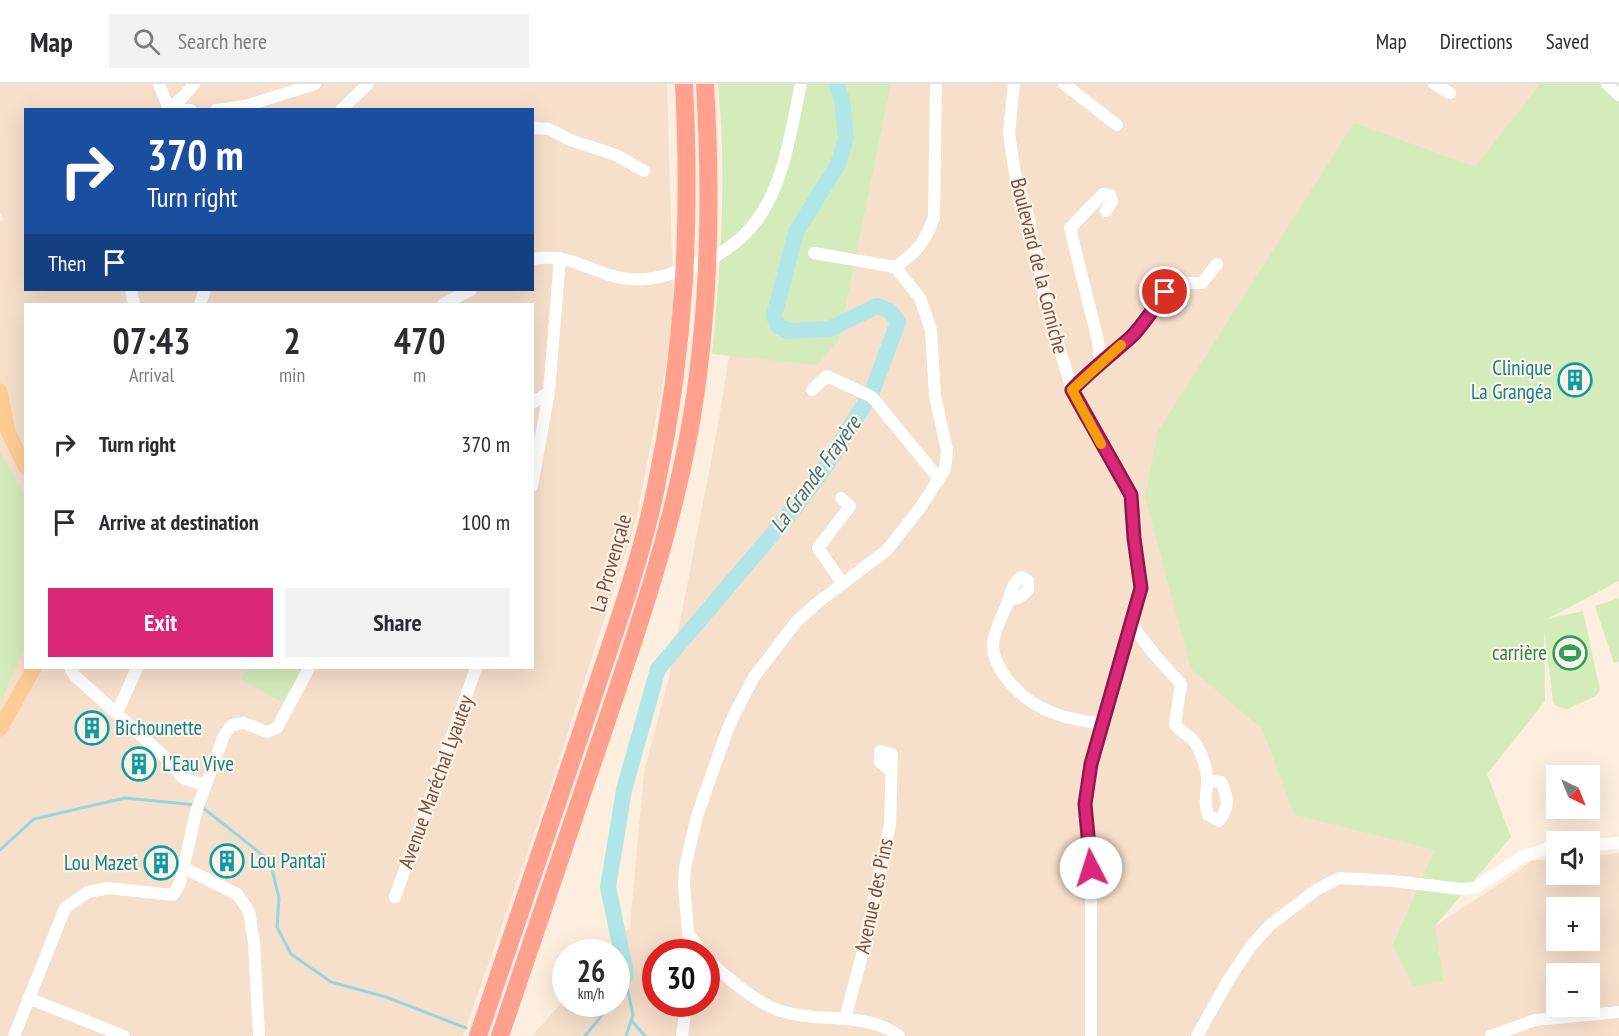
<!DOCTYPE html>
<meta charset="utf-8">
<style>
:root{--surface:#fff;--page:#f2f2f3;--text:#2b2b33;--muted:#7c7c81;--line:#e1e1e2;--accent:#db2777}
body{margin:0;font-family:"PT Sans Narrow",sans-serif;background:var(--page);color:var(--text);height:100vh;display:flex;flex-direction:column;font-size:22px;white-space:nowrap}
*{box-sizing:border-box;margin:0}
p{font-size:20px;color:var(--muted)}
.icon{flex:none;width:33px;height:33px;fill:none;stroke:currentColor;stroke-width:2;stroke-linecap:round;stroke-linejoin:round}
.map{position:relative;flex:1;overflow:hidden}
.sheet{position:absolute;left:24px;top:219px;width:510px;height:366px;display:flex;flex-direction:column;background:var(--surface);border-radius:0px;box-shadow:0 6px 24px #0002}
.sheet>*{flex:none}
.guide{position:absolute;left:24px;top:24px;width:510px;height:183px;border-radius:0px;box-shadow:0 6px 24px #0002;background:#1a4fa0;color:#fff;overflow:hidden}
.needle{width:39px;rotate:137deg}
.fabs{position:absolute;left:1546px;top:681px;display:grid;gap:12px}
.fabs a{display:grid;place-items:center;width:54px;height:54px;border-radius:0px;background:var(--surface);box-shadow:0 6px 24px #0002;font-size:30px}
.speed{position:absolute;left:552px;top:855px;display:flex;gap:12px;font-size:30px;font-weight:700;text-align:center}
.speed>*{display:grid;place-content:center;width:78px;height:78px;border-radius:50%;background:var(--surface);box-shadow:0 6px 24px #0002;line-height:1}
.speed small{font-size:15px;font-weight:400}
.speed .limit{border:9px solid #d22;background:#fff;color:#111}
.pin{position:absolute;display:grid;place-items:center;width:51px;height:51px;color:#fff;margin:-26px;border:3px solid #fff;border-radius:50%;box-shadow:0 2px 6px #0007}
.me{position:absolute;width:66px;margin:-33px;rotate:355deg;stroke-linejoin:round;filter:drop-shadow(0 0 4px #0008)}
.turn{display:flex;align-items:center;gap:21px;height:126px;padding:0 24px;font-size:27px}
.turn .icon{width:78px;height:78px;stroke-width:2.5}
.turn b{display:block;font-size:42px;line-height:51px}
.then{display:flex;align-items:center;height:57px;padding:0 24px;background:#0003;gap:12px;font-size:22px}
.eta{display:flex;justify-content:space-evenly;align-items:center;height:102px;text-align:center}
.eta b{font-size:36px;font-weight:700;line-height:42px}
.cta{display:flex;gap:12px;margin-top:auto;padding:12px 24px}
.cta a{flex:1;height:69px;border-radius:0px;background:var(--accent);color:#fff;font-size:24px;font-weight:700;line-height:69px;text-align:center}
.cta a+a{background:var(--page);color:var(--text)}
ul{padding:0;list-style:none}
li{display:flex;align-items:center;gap:18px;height:78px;padding:0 24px}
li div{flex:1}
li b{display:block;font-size:22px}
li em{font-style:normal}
header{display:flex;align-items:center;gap:36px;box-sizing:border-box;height:84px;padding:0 30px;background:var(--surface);border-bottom:2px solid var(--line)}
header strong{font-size:28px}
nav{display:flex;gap:33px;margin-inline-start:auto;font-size:21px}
.search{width:420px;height:54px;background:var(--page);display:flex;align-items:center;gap:15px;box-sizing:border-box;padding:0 21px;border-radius:0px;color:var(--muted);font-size:22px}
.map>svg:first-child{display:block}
.residential{fill:#f6dfcb;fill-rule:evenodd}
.green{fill:#d4ecbb}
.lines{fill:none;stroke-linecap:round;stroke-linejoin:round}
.stream{stroke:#96d7dc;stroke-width:3}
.river{stroke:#b1e6e9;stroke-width:16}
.minor{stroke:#fff;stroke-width:12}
.major{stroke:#ffcd94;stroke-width:15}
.highway{stroke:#ffa18e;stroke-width:18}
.route-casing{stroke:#8e194d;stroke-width:15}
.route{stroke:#db2777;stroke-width:10}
.slow{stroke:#f59e0b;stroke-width:10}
.labels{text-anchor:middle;stroke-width:4.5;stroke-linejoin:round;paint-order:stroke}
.street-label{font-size:21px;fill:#765144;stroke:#fff3e6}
.culture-label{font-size:21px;fill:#0d838f;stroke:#fff3e6;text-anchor:start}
.leisure-label{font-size:21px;fill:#27864d;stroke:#fff3e6;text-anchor:end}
.water-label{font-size:22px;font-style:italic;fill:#36787d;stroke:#fff3e6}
</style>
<header>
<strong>Map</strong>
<div class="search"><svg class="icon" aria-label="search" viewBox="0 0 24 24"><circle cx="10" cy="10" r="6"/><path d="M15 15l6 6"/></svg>Search here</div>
<nav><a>Map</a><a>Directions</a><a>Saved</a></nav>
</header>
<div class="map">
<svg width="1619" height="952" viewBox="0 0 1619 952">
<rect width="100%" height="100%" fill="#feeedd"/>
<!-- residential -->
<path class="residential" d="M0,0H667L674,242L636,436L549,707L463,952H0V138L4,135L0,128ZM26,26H532V206H26ZM26,220H532V584H26Z
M891,0H1540L1476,83L1191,584L1262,645L1294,731L1434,766L1392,860L1444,897L1435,842L1503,798L1531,777L1557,774V790H1590V772L1619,769V952H532L565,915L566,920H616V868H607L630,843L644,688L670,590L718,341L730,266L839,256ZM1557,824H1590V856H1557ZM656,868H706V920H656ZM1557,890H1590V922H1557Z"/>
<!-- green -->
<path class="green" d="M718,0H891L839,256L817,281L712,270C721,180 727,90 718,0Z
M1540,0H1619V497L1547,535L1583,527L1600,606L1596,612L1567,625L1556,622L1553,617L1544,545L1545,617L1487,690L1511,753L1435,842L1444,897L1413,902L1392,861L1434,766L1294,731L1262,645L1191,585L1145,413L1158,347L1354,39L1475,83Z
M0,368L25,410V562L0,620Z
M1619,514V578L1614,579L1595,522Z
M248,584H305L285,617L277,616L241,595Z"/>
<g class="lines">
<!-- stream -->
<path class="stream" d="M202,723L270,777L279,814L277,843L291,870L331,898L386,913L466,944
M0,766L34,735L125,714L196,721
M625,893L633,931L626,952
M616,911L625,894
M631,936L645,952
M585,952L611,920"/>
<!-- river -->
<path class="river" d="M625,893V884L608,803L624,706L658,585L798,420L827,380L872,308L898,238L890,227L877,222L829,245L788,247L778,242L774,232L796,148L838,80L846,54L842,15L836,0"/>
<!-- minor -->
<path class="minor" d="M159,0L169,25L191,26
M1014,0L1009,49L1015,90L1028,131L1046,219L1072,306L1131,411L1134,454L1141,504L1101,639L1091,680L1085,720L1091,784V952
M1064,0L1117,41
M1434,0L1450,9
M1607,0L1619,11
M168,26L184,12L194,0
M216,26L245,22L315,0
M341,26L368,0
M532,44L549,45L570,56L616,71L644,87
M814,169L895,183
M532,175C575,168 593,192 630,195C651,197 669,191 688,184C777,155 784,80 801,0
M895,183C916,169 926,157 934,133L936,0
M131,206L134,220
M200,220L205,206
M443,220L471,206
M1100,278L1098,257L1070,144L1103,110L1110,111L1112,117L1106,127
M812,306L827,292L872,313L939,395
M1072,306L1145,237L1174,194L1186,199H1202L1217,180
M532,319L549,308
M532,402L549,308L560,174
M841,414L850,422L818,464L843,500
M1010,516C1018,515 1022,512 1028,506V497L1021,493C1010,501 1011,513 1005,525C1000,536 994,548 993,560C993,589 1026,619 1051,628C1066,634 1085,638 1101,639
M1131,540L1154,570L1181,600L1175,640C1180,648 1187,650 1193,656C1200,665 1206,681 1207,692C1208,707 1203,717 1208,731L1219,737C1230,723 1228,713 1221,698L1207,697
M70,584L75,592L165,673L183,694L205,701
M117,629L137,584
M1590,761L1619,759
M184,784L237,810L249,827L254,858L259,952
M395,813L476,584
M701,868L688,849L684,800L685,783L697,732L727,647L736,627L754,593L796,538L817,519L887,466L920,424L945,385L947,366L935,312L931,246L920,214L895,183
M706,875C728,893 751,916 778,926C817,940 865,926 899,952
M28,914L124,952
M845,935L862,871L890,741L892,670L880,667V678L891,687
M14,952L65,824L88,808L108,804L173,811L180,799L196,728L224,651L232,641L244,639L267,648L277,644L309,584
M682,952L686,920
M1197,952L1229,895L1251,862L1270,841L1316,806L1339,794L1393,797L1461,805L1475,804L1522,773L1548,764L1557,763
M1491,952L1535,936L1619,928"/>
<!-- major -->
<path class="major" d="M0,307L8,348L26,384
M0,645L34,584"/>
<!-- highway -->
<path class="highway" d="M478,952C514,846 550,740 586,634C611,558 640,481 656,403C685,265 691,140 684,0
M500,952C534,851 569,749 603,648C636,550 670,452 689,349C710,234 712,117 705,0"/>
</g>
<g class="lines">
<defs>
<path id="route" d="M1091,784L1085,720L1091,680L1141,504L1134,454L1131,411L1072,306C1090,287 1111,271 1131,253C1144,240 1154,224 1165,208"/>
</defs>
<!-- route casing -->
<use href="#route" class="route-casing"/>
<!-- route -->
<use href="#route" class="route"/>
<!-- slow -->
<path class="slow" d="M1101,360L1072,306L1121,261"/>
</g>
<!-- icons -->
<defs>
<symbol id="building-ring" viewBox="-11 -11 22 22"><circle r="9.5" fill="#fff3e6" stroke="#0f9aa8" stroke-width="1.5"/><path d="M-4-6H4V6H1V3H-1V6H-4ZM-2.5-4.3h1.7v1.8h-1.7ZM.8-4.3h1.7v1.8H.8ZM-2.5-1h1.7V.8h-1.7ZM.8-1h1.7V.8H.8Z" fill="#0f9aa8"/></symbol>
<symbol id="stadium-ring" viewBox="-11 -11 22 22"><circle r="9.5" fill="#fff3e6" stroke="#2e9e5b" stroke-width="1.5"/><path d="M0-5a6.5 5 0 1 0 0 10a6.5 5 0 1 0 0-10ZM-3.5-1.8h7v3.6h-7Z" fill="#2e9e5b"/></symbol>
</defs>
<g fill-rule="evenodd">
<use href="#building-ring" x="1556" y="277" width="38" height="38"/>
<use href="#stadium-ring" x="1551" y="550" width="38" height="38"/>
<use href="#building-ring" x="73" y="625" width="38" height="38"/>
<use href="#building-ring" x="120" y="661" width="38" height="38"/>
<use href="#building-ring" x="208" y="758" width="38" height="38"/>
<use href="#building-ring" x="142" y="760" width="38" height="38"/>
</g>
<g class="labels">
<!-- street labels -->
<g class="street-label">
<text transform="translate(1039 182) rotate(76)" y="7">Boulevard de la Corniche</text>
<text transform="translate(611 479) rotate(-74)" y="7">La Provençale</text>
<text transform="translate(436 698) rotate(-70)" y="7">Avenue Maréchal Lyautey</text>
<text transform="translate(874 812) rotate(-78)" y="7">Avenue des Pins</text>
</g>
<!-- culture labels -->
<g class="culture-label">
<text x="1552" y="291" text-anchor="end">Clinique<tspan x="1552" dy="24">La Grangéa</tspan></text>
<text x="115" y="651">Bichounette</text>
<text x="162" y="687">L'Eau Vive</text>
<text x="250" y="784">Lou Pantaï</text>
<text x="138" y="786" text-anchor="end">Lou Mazet</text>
</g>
<!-- leisure labels -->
<g class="leisure-label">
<text x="1547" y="576">carrière</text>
</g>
<!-- water labels -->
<g class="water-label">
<text transform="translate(815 390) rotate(-54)" y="8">La Grande Frayère</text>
</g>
</g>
</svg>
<div class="fabs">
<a><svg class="needle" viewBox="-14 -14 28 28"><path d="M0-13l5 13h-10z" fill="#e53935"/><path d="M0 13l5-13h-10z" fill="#7c7c81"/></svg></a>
<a><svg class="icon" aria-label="sound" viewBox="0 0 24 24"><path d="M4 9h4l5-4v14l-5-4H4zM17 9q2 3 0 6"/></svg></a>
<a>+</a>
<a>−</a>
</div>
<div class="speed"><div>26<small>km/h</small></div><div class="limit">30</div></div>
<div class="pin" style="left:1165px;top:208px;background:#d93025"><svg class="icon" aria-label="arrive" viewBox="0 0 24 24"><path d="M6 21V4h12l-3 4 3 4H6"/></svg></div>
<svg class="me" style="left:1091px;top:784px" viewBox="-20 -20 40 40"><circle r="19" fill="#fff"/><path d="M0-13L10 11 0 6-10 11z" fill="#db2777"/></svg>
<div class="guide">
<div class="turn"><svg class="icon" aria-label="right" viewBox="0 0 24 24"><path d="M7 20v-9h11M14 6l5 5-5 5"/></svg><div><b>370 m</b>Turn right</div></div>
<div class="then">Then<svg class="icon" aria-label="arrive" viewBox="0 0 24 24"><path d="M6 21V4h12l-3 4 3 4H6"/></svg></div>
</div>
<section class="sheet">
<div class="eta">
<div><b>07:43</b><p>Arrival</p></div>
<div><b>2</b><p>min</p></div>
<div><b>470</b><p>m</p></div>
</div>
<ul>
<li><svg class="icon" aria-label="right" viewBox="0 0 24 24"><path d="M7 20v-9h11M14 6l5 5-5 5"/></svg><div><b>Turn right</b></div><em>370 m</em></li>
<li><svg class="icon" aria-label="arrive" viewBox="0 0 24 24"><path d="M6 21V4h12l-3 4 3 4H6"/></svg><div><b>Arrive at destination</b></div><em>100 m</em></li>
</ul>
<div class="cta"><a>Exit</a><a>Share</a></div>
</section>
</div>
